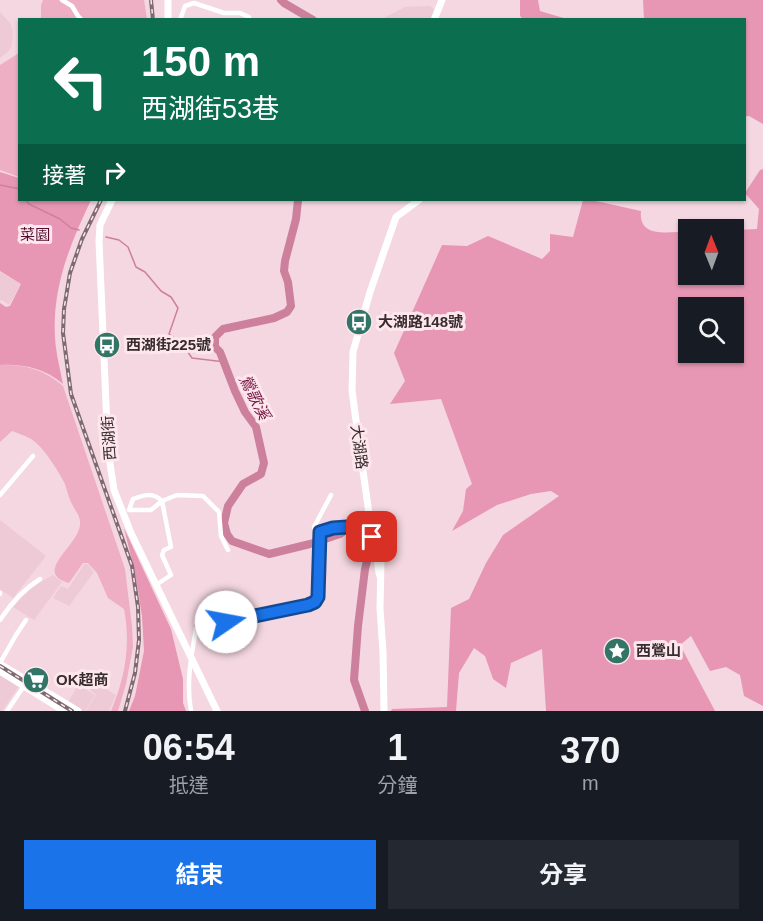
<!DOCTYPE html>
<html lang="zh-TW">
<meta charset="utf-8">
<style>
:root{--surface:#171b24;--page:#242831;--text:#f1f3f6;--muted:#9ea1a6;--accent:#1a73e8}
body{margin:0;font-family:Arial,"Noto Sans TC",sans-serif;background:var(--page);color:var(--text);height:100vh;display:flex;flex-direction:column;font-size:22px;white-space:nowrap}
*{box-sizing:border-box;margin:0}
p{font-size:20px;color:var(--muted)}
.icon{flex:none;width:33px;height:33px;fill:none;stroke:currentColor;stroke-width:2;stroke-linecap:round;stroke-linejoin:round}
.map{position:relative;height:711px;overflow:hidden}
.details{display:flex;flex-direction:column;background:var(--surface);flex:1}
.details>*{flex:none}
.banner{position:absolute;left:18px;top:18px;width:728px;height:183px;border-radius:0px;box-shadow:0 2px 4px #0004;background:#0b6e4f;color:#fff;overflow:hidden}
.needle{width:39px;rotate:359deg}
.controls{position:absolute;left:678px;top:219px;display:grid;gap:12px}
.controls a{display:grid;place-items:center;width:66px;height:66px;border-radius:0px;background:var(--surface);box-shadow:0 2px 4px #0004;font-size:30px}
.pin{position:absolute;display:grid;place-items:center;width:51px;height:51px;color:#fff;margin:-26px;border-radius:12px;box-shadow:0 3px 9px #0006}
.me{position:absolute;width:66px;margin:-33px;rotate:78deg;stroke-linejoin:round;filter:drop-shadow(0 0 4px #0008)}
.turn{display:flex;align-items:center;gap:21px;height:126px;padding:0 24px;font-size:27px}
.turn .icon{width:78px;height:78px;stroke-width:2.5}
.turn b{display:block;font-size:42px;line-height:51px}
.then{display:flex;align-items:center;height:57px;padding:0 24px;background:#0003;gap:12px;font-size:22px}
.eta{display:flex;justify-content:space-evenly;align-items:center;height:102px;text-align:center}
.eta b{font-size:36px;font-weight:700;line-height:42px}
.button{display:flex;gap:12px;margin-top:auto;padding:12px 24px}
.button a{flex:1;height:69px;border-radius:0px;background:var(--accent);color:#fff;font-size:24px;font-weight:700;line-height:69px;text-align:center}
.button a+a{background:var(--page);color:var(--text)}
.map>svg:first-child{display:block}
.built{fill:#eecad6}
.green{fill:#eeafc4}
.forest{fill:#e797b4;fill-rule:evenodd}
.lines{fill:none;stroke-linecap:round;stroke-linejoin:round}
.stream{stroke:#cd809c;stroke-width:1.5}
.river{stroke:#cd809c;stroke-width:8}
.street{stroke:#fff;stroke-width:4.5}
.secondary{stroke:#fff;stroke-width:7}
.rail-casing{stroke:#7d6b71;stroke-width:4}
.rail{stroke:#fee6ed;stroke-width:1.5;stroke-dasharray:4.5;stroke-linecap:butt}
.route-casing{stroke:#114b97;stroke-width:15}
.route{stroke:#1a73e8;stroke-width:10}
.labels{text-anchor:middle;stroke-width:6;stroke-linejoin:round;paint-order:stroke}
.park-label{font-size:15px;fill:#530d2e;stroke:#fee6ed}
.poi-label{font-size:15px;font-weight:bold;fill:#362b2f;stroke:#fee6ed;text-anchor:start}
.street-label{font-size:15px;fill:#362b2f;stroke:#fee6ed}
.water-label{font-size:16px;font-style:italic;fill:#751944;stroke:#fee6ed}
</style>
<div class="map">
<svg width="763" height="711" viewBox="0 0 763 711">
<rect width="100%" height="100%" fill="#f4d7e0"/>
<!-- built -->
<path class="built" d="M430,6L434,9L432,19L380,20L405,7Z
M0,12L10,23L13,31L12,45L9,51L0,58Z
M0,272L21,284L9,305L4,301L0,300Z
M0,520L46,556L13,598L0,589Z
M84,564H88L94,572L69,606L53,598L61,586L68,589Z
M53,575L62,582L34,620L13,607L27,590Z
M0,673L19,686L2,711H0Z
M94,682L116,695L109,711H86L96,695L90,690Z
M78,685L95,695L85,711H79L67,704Z"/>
<!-- green -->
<path class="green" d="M43,0H144L147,19H41V5Z
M19,53V177L0,170V65Z
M0,365C24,364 44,369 63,386L125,569L132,626L133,647L126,684L118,711H111C125,678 131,645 124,609L108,598L97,573L88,563H83L69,583C32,573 78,546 80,525C81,516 75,511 72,504C68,497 67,488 64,482C57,469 42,444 29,438C24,435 17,433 12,431L0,442Z"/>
<!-- forest -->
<path class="forest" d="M520,0H538L540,11L567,19H523L520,16Z
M643,0H763V124L749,116H744V20L644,19Z
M763,169V706L744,696L740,675L726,667L710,671L691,636L680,645L715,711H546L542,649L511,663L506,688L493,679L485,656L474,648L459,673L456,711H391L392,709L447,707L451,608L469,599L486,563L503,535L559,496L551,491L531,494L497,505L452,531L463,511L466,489L472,484L441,399L390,404L405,381L394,353L442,245L467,246L488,236L542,259L550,251V234L573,237L583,200H591L641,211C638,239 670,232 688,231V274H734V230L757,229L759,209L745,193L760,170ZM688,308H734V352H688Z
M0,172L19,178L20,200H91C70,244 52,287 55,338C56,353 60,369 63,384C44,368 24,364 0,365V303L6,307L10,306L21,284L0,271Z
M124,528L171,629L183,679V703L186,711H129L135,696L144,651L142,616L135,573Z"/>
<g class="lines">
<!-- stream -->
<path class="stream" d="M0,185L20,189
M26,200L29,204L60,219L71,228L79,230
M106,237L119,240L128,247L136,267L145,272L161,291L171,297L178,308L169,334L183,345L192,358L225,362"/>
<!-- river -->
<path class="river" d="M281,0L284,3L313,20
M298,200L296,219L285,261L284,271L288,282L291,306L287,312L274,318L223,329L215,337V347L220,352L235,391L245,412L256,427L264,463L261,474L243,484L228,506L224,523L227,534L232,541L269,554L310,544L340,534L349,527L360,529L367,539L370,550L365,569L358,626L354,680L365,711"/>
<!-- street -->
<path class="street" d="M62,0L72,6L78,16L82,20
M180,20L185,6L194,3L224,13H240L249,17V20
M0,495L33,456
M314,527L331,495
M320,532C341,526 371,517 376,548C377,558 375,567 379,577
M156,585L171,575L162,555L164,550L171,547L162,501C153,492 144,495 133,499L129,510H151L162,501L177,495L203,496L219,512L221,536L228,550
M0,593V594
M0,620C11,603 23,590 40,579
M0,663L16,635L26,620
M7,711L24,686
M191,711C186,683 191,657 196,629L308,605L315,602L318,597L320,532L315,525"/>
<!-- secondary -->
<path class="secondary" d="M168,20V0
M434,20L442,0
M112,200L100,225L99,241L108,450L114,490L131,533L217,711
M0,664L78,711
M0,671L64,711
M384,711L383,652L380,609L381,562L377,536L370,521L354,406L352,390L353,352L370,292L396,217L419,200"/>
<defs>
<path id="rail" d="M151,0L153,20
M101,200L82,239L70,273L64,309L63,333L71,394L132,566L138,607L139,640L135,673L125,711
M0,666L72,711"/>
</defs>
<!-- rail casing -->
<use href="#rail" class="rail-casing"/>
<!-- rail -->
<use href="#rail" class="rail"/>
</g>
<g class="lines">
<defs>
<path id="route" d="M226,622L308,605L315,602L318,597L320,532L333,528L361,526L372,537"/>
</defs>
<!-- route casing -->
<use href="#route" class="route-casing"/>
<!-- route -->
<use href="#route" class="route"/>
</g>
<!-- icons -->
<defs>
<symbol id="bus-disc" viewBox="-11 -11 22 22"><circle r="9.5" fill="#327466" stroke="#fee6ed"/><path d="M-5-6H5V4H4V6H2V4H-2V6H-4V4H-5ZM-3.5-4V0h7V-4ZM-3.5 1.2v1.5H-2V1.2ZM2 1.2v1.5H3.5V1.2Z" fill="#fff"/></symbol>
<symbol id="sight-disc" viewBox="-11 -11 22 22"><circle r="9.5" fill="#327466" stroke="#fee6ed"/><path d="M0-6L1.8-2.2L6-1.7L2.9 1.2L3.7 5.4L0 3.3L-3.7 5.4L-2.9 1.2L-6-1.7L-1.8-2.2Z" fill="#fff"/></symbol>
<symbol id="supermarket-disc" viewBox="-11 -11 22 22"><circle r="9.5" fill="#327466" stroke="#fee6ed"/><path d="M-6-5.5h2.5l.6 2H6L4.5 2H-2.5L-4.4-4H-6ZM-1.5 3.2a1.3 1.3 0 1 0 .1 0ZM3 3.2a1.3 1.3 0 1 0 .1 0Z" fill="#fff"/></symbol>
</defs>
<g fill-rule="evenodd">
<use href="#bus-disc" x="344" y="307" width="30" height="30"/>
<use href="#bus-disc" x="92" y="330" width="30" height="30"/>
<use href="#sight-disc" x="602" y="636" width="30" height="30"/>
<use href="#supermarket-disc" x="21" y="665" width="30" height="30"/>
</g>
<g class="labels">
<!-- park labels -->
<g class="park-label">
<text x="35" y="240">菜園</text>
</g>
<!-- poi labels -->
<g class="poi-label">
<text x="378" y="327">大湖路148號</text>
<text x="126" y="350">西湖街225號</text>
<text x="636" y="656">西鶯山</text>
<text x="56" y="685">OK超商</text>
</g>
<!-- street labels -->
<g class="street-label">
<text transform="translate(109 438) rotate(-94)" y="5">西湖街</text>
<text transform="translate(359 447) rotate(82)" y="5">大湖路</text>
</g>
<!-- water labels -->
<g class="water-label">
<text transform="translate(255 397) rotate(63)" y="6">鶯歌溪</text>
</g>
</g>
</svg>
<div class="controls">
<a><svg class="needle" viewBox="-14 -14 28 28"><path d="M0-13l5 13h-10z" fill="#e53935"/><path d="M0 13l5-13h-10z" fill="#9ea1a6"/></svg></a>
<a><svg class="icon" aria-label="search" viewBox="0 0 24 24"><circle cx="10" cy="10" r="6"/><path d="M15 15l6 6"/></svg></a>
</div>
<div class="pin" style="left:372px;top:537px;background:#d93025"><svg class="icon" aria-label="arrive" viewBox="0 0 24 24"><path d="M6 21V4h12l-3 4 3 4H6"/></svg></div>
<svg class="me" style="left:226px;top:622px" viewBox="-20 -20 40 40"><circle r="19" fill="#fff"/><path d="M0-13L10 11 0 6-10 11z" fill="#1a73e8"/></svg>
<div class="banner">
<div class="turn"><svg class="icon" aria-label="left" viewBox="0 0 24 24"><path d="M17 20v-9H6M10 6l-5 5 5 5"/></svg><div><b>150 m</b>西湖街53巷</div></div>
<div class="then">接著<svg class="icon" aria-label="right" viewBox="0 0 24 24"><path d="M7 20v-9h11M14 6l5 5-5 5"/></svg></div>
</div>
</div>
<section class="details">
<div class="eta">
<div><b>06:54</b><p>抵達</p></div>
<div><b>1</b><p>分鐘</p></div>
<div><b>370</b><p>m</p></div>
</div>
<div class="button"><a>結束</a><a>分享</a></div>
</section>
